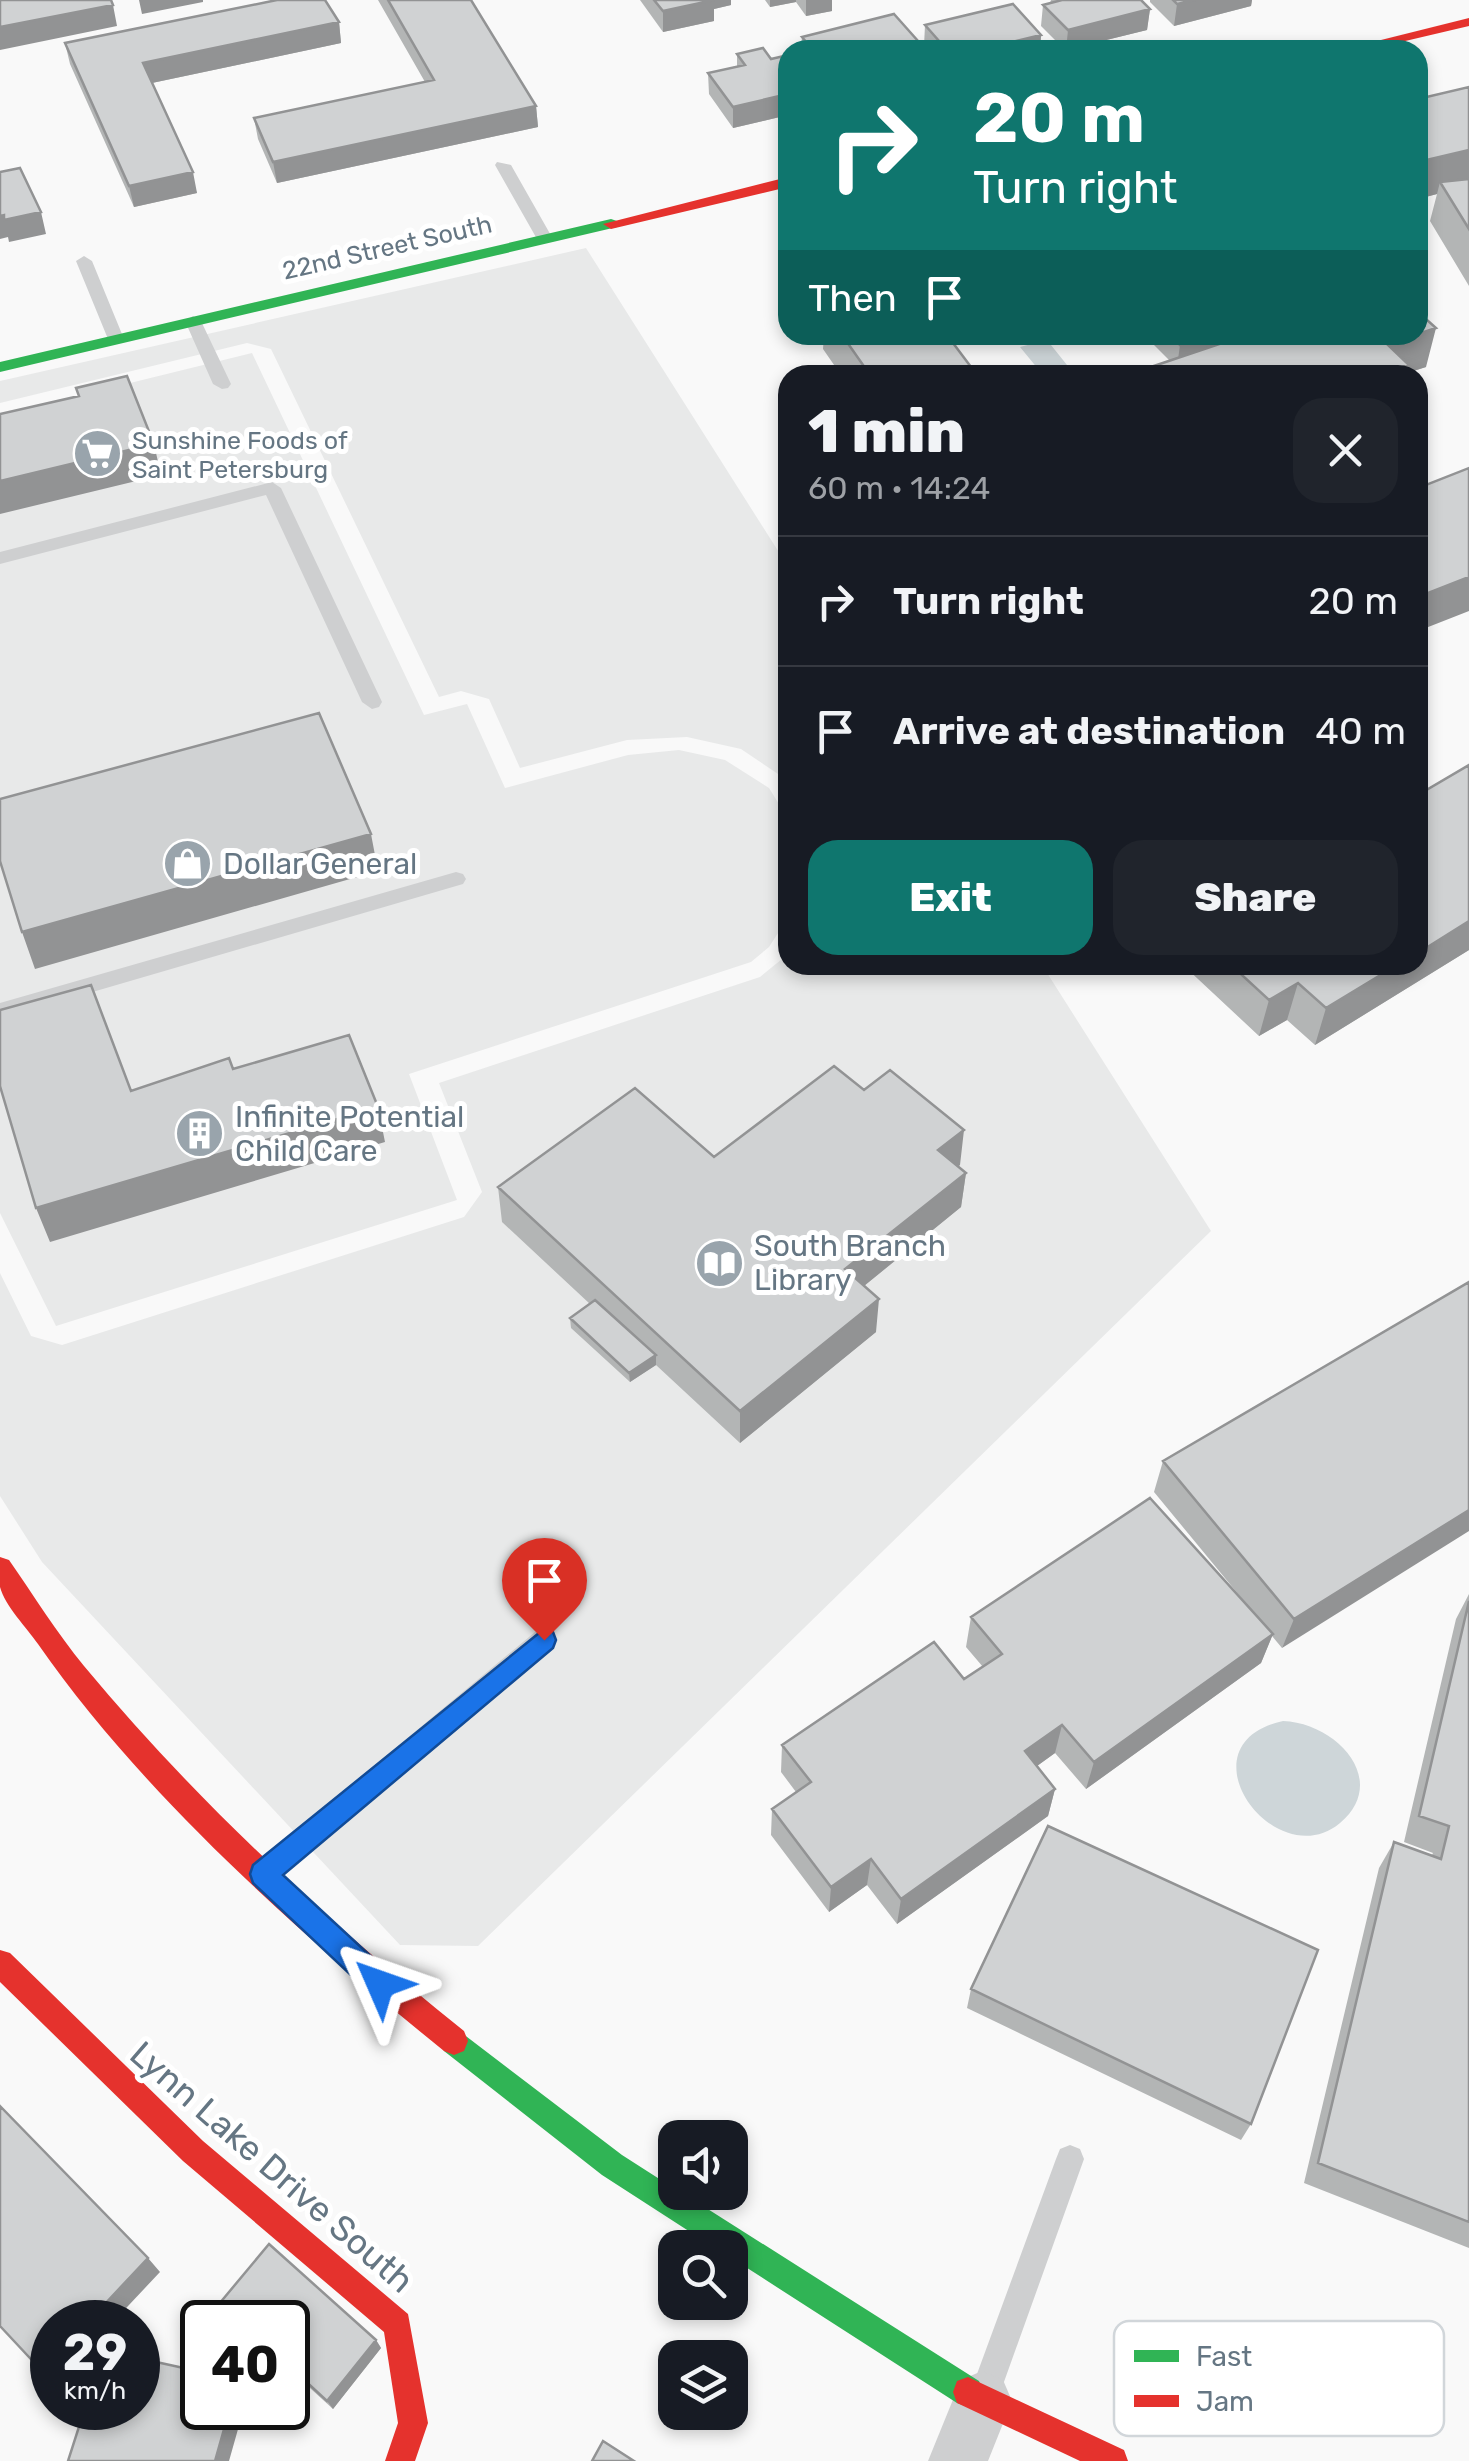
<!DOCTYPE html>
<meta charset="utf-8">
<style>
:root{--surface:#171b24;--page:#20242c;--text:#f1f3f6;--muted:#9ea1a6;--line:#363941;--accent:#0f766e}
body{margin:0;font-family:Rubik,sans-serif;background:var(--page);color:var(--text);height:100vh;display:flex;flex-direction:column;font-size:38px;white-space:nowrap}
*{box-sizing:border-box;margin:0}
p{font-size:32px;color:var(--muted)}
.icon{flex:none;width:55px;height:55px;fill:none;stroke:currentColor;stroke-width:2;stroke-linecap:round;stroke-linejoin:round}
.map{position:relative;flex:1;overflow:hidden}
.sheet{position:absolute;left:778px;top:365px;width:650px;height:610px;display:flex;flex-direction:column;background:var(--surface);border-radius:30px;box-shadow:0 5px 15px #0003}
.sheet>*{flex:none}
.top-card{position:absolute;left:778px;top:40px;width:650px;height:305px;border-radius:30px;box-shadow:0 5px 15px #0003;background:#0f766e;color:#fff;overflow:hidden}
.buttons{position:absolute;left:658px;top:2120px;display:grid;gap:20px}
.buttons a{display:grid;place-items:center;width:90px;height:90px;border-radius:20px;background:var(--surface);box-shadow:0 5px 15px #0003;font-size:50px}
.speed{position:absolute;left:30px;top:2300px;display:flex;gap:20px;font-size:50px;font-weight:700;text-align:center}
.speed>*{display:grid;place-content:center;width:130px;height:130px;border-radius:50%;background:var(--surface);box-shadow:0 5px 15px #0003;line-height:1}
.speed small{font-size:25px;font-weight:400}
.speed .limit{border:5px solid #111;border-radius:15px;background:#fff;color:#111}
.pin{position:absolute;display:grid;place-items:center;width:85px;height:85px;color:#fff;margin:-102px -42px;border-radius:50% 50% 50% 0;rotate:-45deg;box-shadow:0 0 10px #0007}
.pin .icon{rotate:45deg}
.me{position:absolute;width:110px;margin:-55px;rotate:313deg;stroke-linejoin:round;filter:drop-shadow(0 0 8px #0008)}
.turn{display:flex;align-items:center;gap:35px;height:210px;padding:0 30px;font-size:45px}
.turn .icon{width:130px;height:130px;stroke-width:2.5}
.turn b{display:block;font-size:70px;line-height:85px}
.then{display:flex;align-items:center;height:95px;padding:0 30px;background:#0003;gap:20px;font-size:38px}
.round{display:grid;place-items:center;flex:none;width:105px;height:105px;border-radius:30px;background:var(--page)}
.headline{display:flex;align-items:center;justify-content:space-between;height:170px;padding:0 30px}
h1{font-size:60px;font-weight:800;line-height:75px}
.button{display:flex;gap:20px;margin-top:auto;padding:20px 30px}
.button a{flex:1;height:115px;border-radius:30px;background:var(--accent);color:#fff;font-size:40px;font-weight:800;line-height:115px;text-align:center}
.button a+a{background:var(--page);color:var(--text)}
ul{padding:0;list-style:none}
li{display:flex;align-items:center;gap:30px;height:130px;padding:0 30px;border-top:2px solid var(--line)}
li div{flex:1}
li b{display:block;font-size:38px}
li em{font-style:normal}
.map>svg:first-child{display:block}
.built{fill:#e8e9e9}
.water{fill:#ced6d9}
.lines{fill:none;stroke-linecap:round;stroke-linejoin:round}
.lane{fill:#cecfd0;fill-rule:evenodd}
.street{fill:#cecfd0;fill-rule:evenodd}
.fast{fill:#30b455;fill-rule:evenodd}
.jam{fill:#e5322d;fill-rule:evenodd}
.wall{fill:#b3b5b5}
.shaded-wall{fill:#929394}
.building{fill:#d0d2d3;stroke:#929394;stroke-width:2.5}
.route{fill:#1a73e8;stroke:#114b97;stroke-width:2.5}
.labels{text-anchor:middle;stroke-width:10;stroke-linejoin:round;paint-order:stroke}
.far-street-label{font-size:25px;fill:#657683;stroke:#fff}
.far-poi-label{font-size:25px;fill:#657683;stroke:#fff;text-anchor:start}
.poi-label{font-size:30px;fill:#657683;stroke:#fff;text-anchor:start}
.near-street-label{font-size:35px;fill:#657683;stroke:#fff}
.key{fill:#fff;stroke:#d1d6da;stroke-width:2.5}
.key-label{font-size:28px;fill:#657683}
</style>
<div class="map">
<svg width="1469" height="2461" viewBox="0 0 1469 2461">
<rect width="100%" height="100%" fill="#f9f9f9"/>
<!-- built -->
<path class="built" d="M586,248L787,565V780L741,749L687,737L627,740L520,768L489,699L461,691L439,697L271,349L247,343L0,403V381Z
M252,353L424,715L467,704L505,788L628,755L679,750L725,760L769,788L787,817V919L769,947L751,962L409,1074L457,1200L56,1326L0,1213V415Z
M787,955L788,965H1042L1211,1231L478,1946L400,1945L42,1562L0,1496V1273L31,1336L62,1345L464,1217L482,1192L439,1083L760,977Z"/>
<!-- water -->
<path class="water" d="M1047,340L1075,375H1043L1020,347Z
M1283,1721C1337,1723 1390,1781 1340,1823C1276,1877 1177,1745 1283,1721Z"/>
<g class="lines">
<!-- lane -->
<path class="lane" d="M497,162L511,165L553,239L551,242L537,239L495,165Z
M84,256L92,261L124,339L122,343H110L108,339L76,261Z
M193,316L201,321L231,384L228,388L222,389L213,384L185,321Z
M272,482L281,488L382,702L379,707L372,709L362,702L266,495L0,564V552Z
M456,872L463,874L466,879L463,884L0,1019V1003Z
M544,1629L553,1632L557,1640L553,1648L275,1881L266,1885L257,1881L253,1872L257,1863L535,1632Z
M1070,2145L1080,2149L1084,2159L1000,2393L996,2404L985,2408L974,2404L970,2393L1056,2159L1060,2149Z"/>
<!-- street -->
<path class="street" d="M982,2371L1003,2380L1012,2401L988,2461H928L961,2380Z"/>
<!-- fast -->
<path class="fast" d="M611,219L617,221V227L0,372V362Z
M454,2027L622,2155L675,2189V2192H681L979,2381L983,2392L979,2403L968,2407L957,2403L730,2257V2248H715L602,2175L444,2051L440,2041L444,2031Z"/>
<!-- jam -->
<path class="jam" d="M1469,18V26L1367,50H1341Z
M788,177V187L611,229L603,224Z
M0,1557L9,1560C34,1596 57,1633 84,1666C197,1802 326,1921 464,2031L468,2041L464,2051L454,2055L444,2051C302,1936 142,1794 38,1644C27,1628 5,1606 0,1587C0,1579 0,1566 0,1557Z
M0,1950L10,1953L203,2141L408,2314L428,2423L415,2461H385L398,2423L384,2332L183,2161L0,1982Z
M968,2377L1124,2450L1128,2461H1080L957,2403L953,2392L957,2381Z"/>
</g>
<!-- wall -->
<path class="wall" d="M378,0H471L536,106L538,127L277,183L258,139L254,118L425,82Z
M640,0H731V5L714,9V21L663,32Z
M765,0H832V11L806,16L796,2L770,7Z
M1051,0H1141L1150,9L1147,30L1065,50L1041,26L1043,5L1050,3Z
M1150,0H1252L1251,6L1174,26L1150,2Z
M339,22L341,43L152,83L197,193L134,207L70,64L65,43Z
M925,25L1041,35L1040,50H927L924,46Z
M802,37L926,50H801Z
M737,54L771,59L788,55V115L733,128L709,94L708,73L737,66Z
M1469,87V286L1430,221L1437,194L1418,199Z
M824,335H947L977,375H841L823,349Z
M1144,335H1244L1426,367L1407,373L1406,375H1127L1170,361Z
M1469,765V950L1315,1045L1287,1020L1259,1036L1183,965H1418Z
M714,1157L960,1165L958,1166L966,1173L961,1207L864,1286L876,1332L740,1443L656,1365L630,1382L571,1328L570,1318L590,1304L502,1222L498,1187Z
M1469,1282L1282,1648L1272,1636L1261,1663L1086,1789L1055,1753L1037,1766L1055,1789L1048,1816L897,1924L867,1885L829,1912L771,1835L772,1809L796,1792L781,1772L782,1745L964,1679L983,1667L966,1647L971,1617L1248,1606L1154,1492L1163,1461Z
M1469,1594V2248L1304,2183L1379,1868L1394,1842L1432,1855L1433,1853L1404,1842L1456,1619Z
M971,1989L1251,2124L1241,2140L967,2008Z
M269,2244L376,2340L381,2348L333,2409L288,2368V2322H237L219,2304Z"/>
<!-- shaded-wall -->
<path class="shaded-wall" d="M139,0H203V2L142,14Z
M706,0H731V5L714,9V21L663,32V11Z
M770,0H796V2L770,7Z
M806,0H832V11L806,16Z
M1195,0H1252L1251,6L1174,26L1177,4Z
M113,5L117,26L0,50V27Z
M1150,9L1147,30L1066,50L1068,30Z
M339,22L341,43L147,84L143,63Z
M1041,35L1040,50H980Z
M788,94V115L733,128V107Z
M536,106L538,127L277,183L273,162Z
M1469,150V186L1440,182L1437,194L1418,199V162Z
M193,172L197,193L134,207L129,186Z
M41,212L46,234L9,242L8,237L0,239V216Z
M1436,328L1426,367L1407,373L1406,375H1379L1387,344Z
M1211,335H1244L1177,367L1180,345Z
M154,444L161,475L0,514V481Z
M1469,577V611L1418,631V597Z
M371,834L378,871L35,969L22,932Z
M1469,921V950L1315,1045L1326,1008L1397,965H1418V953Z
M1298,983L1287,1020L1259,1036L1269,1000Z
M378,1107L385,1142L50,1242L36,1208Z
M964,1130L960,1165L934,1185L938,1150Z
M966,1173L961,1207L843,1303L845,1269Z
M879,1299L876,1332L740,1443V1411Z
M656,1355V1365L630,1382L629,1373Z
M1469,1510V1531L1282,1648L1294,1619Z
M1273,1634L1261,1663L1086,1789L1094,1762Z
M1062,1725L1055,1753L1019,1779L1025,1751Z
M1055,1789L1048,1816L897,1924L901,1899Z
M871,1859L867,1885L829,1912L831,1887Z
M148,2258L160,2272L113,2322H88Z
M376,2340L381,2348L333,2409L327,2401Z
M52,2360V2381L42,2371Z
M230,2408H244L229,2461H215Z"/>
<!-- building -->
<path class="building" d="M0,0H111L113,5L0,27Z
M277,0H325L339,22L143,63L193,172L129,186L65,43Z
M388,0H471L536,106L273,162L254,118L434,80Z
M654,0H714L663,11Z
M1062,0H1141L1150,9L1068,30L1043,5Z
M1173,0H1195L1177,4Z
M1013,4L1041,35L980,50H947L925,25Z
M894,14L926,50H813L802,37Z
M763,48L771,59L788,55V94L733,107L708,73L745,65L737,54Z
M1469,87V150L1418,162V99Z
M20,168L41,212L4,220V215L0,216V172Z
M1469,179V229L1440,182Z
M1418,312L1436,328L1418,334Z
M842,335H947L977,375H870Z
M1170,335H1211L1180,345Z
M1246,335H1415L1387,344L1409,365L1378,375H1127Z
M127,376L154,444L0,481V414L79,396L76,388Z
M1469,468V577L1418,597V488Z
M319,713L371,834L22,932L0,861V799Z
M1469,765V921L1418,953V795Z
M1231,965H1397L1326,1008L1298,983L1269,1000Z
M91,985L131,1091L229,1058L233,1069L349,1035L378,1107L36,1208L0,1086V1010Z
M834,1066L864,1090L890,1070L964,1130L938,1150L966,1173L845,1269L879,1299L740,1411L498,1187L635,1088L714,1157Z
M1469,1282V1510L1294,1619L1163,1461Z
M595,1300L656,1355L629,1373L570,1318Z
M1150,1498L1273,1634L1094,1762L1062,1725L1025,1751L1055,1789L901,1899L871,1859L831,1887L772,1809L811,1782L782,1745L934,1642L964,1679L1002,1654L971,1617Z
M1469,1601V2222L1318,2163L1394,1842L1441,1859L1449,1826L1419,1816Z
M1048,1826L1318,1950L1251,2124L971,1989Z
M0,2106L148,2258L88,2322H52V2360L42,2371L0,2326Z
M269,2244L376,2340L327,2401L288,2365V2322H240L219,2304Z
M138,2358L202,2372V2408H230L215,2461H68L85,2408H138Z
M603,2441L634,2461H592Z"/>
<!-- route -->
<path class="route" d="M544,1629L553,1632L556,1640L553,1648L283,1875L390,1974L394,1984L390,1993L380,1997L370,1993L253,1883L250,1874L253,1865Z"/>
<!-- icons -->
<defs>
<symbol id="supermarket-disc" viewBox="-11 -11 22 22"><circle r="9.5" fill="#99a4ac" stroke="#fff"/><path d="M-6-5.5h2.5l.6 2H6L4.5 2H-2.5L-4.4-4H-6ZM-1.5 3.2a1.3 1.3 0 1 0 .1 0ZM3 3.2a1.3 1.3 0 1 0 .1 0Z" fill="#fff"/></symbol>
<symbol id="shop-disc" viewBox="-11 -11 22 22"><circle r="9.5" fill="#99a4ac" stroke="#fff"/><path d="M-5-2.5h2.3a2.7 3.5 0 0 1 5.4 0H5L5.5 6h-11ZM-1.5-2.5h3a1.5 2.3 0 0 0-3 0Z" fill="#fff"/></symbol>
<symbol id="building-disc" viewBox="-11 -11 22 22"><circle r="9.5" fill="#99a4ac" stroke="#fff"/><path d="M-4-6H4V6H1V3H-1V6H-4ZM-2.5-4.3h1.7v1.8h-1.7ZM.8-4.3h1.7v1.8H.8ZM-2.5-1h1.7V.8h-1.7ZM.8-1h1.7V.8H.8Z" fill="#fff"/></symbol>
<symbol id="library-disc" viewBox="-11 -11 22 22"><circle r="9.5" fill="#99a4ac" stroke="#fff"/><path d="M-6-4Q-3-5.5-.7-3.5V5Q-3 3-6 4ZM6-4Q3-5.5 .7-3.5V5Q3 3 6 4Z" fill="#fff"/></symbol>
</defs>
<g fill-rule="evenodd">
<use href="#supermarket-disc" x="70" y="426" width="55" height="55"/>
<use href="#shop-disc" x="160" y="836" width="55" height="55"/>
<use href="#building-disc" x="172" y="1106" width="55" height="55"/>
<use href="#library-disc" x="692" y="1236" width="55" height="55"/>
</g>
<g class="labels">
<!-- far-street labels -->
<g class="far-street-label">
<text transform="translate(387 247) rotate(-13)" y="9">22nd Street South</text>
</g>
<!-- far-poi labels -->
<g class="far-poi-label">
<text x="132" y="449">Sunshine Foods of<tspan x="132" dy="29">Saint Petersburg</tspan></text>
</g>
<!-- poi labels -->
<g class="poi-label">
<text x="223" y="874">Dollar General</text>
<text x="235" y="1127">Infinite Potential<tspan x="235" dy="34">Child Care</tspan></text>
<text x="754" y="1256">South Branch<tspan x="754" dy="34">Library</tspan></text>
</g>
<!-- near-street labels -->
<g class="near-street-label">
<text transform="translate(272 2167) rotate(41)" y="12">Lynn Lake Drive South</text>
</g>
</g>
<!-- legend -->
<rect x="1114" y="2321" width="330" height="115" rx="15" class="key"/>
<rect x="1134" y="2350" width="45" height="12" fill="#30b455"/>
<rect x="1134" y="2395" width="45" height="12" fill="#e5322d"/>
<g class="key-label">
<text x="1196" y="2366">Fast</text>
<text x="1196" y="2411">Jam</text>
</g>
</svg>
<div class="buttons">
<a><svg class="icon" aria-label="sound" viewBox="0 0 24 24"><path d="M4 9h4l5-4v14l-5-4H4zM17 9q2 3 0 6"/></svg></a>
<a><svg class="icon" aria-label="search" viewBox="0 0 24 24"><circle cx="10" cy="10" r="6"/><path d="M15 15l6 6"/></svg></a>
<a><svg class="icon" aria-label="layers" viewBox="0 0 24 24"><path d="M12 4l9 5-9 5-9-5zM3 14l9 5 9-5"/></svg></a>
</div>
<div class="speed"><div>29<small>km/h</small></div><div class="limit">40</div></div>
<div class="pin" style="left:544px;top:1640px;background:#d93025"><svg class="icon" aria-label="arrive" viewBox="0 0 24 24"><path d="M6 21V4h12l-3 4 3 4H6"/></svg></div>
<svg class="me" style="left:380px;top:1984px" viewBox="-20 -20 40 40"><path d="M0-17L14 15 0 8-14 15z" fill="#1a73e8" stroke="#fff" stroke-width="4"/></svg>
<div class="top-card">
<div class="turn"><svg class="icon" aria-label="right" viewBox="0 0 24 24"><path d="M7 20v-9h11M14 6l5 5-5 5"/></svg><div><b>20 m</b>Turn right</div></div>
<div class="then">Then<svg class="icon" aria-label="arrive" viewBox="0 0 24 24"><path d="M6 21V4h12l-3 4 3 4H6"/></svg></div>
</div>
<section class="sheet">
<div class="headline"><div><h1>1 min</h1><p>60 m · 14:24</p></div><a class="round"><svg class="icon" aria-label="close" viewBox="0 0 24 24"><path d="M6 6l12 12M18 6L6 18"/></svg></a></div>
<ul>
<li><svg class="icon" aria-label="right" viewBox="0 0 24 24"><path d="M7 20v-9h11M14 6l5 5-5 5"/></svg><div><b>Turn right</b></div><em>20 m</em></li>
<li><svg class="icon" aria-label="arrive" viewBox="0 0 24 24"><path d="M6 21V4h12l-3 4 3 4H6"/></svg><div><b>Arrive at destination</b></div><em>40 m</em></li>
</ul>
<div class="button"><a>Exit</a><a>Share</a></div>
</section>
</div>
